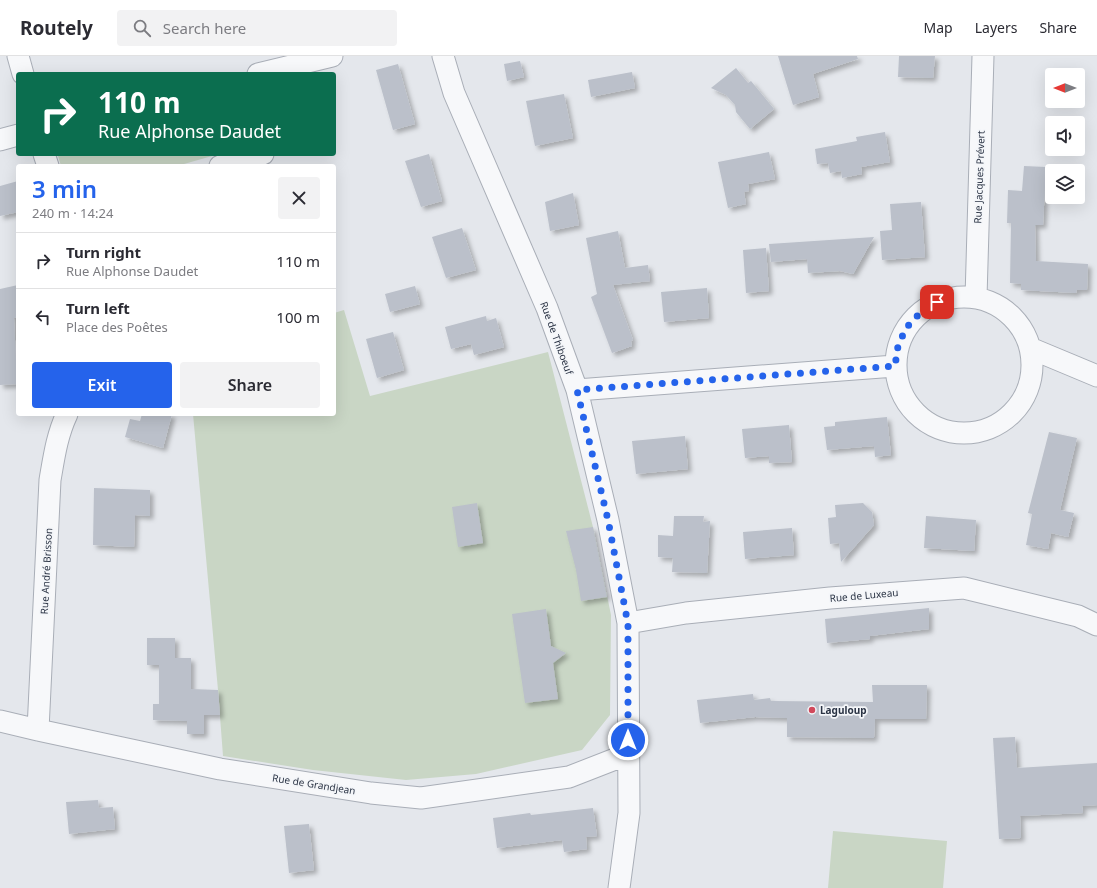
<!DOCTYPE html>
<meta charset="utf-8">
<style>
:root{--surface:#fff;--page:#f2f2f3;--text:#2b2b33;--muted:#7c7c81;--line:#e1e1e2;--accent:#2563eb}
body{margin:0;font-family:"Noto Sans",sans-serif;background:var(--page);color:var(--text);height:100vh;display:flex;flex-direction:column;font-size:15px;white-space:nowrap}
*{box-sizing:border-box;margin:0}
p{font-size:13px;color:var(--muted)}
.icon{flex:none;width:22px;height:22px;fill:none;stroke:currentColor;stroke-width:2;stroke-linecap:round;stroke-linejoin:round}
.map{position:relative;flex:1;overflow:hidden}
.side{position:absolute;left:16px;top:108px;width:320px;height:252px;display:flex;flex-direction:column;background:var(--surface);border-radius:4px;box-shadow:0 4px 16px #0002}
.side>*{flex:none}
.hud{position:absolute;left:16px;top:16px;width:320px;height:84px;border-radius:4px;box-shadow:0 4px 16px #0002;background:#0b6e4f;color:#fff;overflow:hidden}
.needle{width:26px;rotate:270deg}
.tools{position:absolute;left:1045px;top:12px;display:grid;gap:8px}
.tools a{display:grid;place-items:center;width:40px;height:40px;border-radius:4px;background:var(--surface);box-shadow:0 4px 16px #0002;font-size:20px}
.pin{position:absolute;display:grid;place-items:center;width:34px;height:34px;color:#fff;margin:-17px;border-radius:8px;box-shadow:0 2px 6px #0006}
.me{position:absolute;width:44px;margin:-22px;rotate:0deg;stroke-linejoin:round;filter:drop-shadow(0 0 3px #0008)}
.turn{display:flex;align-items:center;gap:14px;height:84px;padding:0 16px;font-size:18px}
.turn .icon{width:52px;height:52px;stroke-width:2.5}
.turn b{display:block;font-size:28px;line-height:34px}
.round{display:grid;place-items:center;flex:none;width:42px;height:42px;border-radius:4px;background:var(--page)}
.head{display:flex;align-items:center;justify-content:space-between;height:68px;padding:0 16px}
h1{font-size:24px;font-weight:600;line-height:30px;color:var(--accent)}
.button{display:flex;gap:8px;margin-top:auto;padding:8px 16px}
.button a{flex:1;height:46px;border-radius:4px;background:var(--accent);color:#fff;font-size:16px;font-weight:600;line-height:46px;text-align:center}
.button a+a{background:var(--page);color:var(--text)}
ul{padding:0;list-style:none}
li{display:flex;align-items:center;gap:12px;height:56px;padding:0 16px;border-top:1px solid var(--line)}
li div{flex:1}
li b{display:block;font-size:15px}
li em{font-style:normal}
header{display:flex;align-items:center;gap:24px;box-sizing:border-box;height:56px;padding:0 20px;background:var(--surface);border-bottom:1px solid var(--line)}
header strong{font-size:19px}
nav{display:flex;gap:22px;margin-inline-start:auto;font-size:14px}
.search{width:280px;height:36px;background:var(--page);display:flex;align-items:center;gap:10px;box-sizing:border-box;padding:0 14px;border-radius:4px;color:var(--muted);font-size:15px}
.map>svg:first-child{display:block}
.green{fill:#c9d6c5}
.building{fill:#bbc0ca;filter:url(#shadow)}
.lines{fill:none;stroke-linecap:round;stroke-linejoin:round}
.street-casing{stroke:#a9aeb7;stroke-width:23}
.street{stroke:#f7f8fa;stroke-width:21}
.route{stroke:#2563eb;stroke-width:7;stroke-dasharray:0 12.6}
.poi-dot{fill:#d1495b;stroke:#f4f6f9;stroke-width:1.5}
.labels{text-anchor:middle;stroke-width:3.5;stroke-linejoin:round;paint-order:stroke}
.street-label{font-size:10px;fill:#2b3445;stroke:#f4f6f9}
.poi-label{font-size:10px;font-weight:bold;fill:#2b3445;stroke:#f4f6f9;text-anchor:start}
</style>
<header>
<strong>Routely</strong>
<div class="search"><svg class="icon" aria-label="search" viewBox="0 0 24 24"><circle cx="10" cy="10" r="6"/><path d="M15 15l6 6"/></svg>Search here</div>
<nav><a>Map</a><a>Layers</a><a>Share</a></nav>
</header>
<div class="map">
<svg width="1097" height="832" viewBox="0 0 1097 832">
<defs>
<filter id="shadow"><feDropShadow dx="3.5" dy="3.5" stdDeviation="2" flood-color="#0004"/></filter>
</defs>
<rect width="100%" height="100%" fill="#e4e7ec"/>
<!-- green -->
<path class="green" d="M59,98H219L177,110H61L58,100Z
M344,254L370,340L548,296L593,471L611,559L610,659L582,694L476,718L406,724L313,714L223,700L218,634L193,358H334V257Z
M833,775L947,785L943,832H828Z"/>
<!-- building -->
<path class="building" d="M778,0H857L858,3L813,18L819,41L793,49Z
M899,0H935L933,22L898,21Z
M520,5L524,21L507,25L504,8Z
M398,8L415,68L393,74L376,14Z
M736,12L748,27L751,25L774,53L750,73L736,56L735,49L726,39L711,32Z
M632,16L635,32L591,41L588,24Z
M564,38L573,82L535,90L526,45Z
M885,76L890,106L861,111L862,118L842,122L841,115L830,117L828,107L817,108L815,93L857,85L856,81Z
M769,96L775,123L748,128L749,135L744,136L746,148L728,152L718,106Z
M429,98L442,145L421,151L405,105Z
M1024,110L1046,111L1043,169H1035L1036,205L1088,208L1087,234H1077L1076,237L1021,234V228L1010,227L1011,167H1007L1008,134L1022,135Z
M18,125V156L0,160V130Z
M573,137L579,169L550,175L545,146Z
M921,146L925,201L882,204L880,175L892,174L890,148Z
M462,172L476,214L446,222L432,181Z
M618,175L625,212L648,209L650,225L613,229L633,284L631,285L632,290L612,297L591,241L597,238L586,182Z
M874,181L853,218L840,215L808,217L807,203L771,206L769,188Z
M766,192L769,235L746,237L743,194Z
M18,229V261L14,262L17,328L0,329V233Z
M415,230L420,248L390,256L385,238Z
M707,232L709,262L664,266L661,236Z
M486,260L487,265L496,262L504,291L474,299L471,288L451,293L445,271Z
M393,276L404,314L377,322L366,283Z
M142,358H172L163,392L125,381L130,363L140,365Z
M887,361L891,399L875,401L874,390L827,394L824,371L835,370V366Z
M789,369L792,406L769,407V400L745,402L742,373Z
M1049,376L1077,382L1060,454L1074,457L1068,481L1051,477L1048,493L1026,489L1032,458L1028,457Z
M685,380L688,413L636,418L632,385Z
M94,432L150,434V460L135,459L134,491L93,489Z
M477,447L483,487L458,491L452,451Z
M863,447L872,456L874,469L841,506L839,487L830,488L828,462L836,461L835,449Z
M674,460H704L703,466L710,465L707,517L672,516L673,502L658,501V479L673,480Z
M926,460L976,464L974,495L924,492Z
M593,471L607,541L581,545L576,514L566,475Z
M792,472L794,499L745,503L743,476Z
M929,552V573L870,580V583L827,587L825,563Z
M546,553L551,590L566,597L553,607L558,643L525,647L512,558Z
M147,582H175V602H191V633L218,634L220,659H204V678H187V665L153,664V648H159V609H147Z
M872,629H927L926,663H875L874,682L787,681V662L755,661L700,667L697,644L753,638L754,644L770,642L771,645L873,646Z
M1015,681L1017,712L1097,707V749L1082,750L1083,757L1020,760L1021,782L999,783L993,682Z
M98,744L99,752L113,751L115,773L69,778L66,746Z
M593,752L597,780L586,781L587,793L564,796L562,784L497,792L493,762L530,757L531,759Z
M309,768L314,814L289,817L284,770Z"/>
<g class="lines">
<defs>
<path id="street" d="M18,0L23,18
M443,0L454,37L547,252L577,334L608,464L628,567L629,757L619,832
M258,18L332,0
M0,84L18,79
M44,98L48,110
M220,110L263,98
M896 309a68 68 0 1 1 136 0a68 68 0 1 1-136 0Z
M976,242L983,0
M1030,292L1097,320
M577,334L895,310
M628,567L686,557L830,542L964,532L1078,560L1097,569
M0,665L38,674L220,713L371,737L421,742L569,721L628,698
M38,674L50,424C54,401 57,379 67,358"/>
</defs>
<!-- street casing -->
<use href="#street" class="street-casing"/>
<!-- street -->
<use href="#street" class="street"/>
</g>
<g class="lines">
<!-- route -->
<path class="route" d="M628,684V568L608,464L577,334L895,310L898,290L906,272L920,257L937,246"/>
</g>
<!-- markers -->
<circle class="poi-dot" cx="812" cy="654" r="4"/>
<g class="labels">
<!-- street labels -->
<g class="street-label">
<text transform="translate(979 121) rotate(-88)" y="4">Rue Jacques Prévert</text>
<text transform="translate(557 282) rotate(70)" y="4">Rue de Thiboeuf</text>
<text transform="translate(46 515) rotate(-87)" y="4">Rue André Brisson</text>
<text transform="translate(864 539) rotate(-5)" y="4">Rue de Luxeau</text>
<text transform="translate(314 728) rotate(9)" y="4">Rue de Grandjean</text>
</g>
<!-- poi labels -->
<g class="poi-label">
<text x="820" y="658">Laguloup</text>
</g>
</g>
</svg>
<div class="tools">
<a><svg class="needle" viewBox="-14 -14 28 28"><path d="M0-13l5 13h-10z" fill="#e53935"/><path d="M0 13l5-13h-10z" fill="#7c7c81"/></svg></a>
<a><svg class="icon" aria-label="sound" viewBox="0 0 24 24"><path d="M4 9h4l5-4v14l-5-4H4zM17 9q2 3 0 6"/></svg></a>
<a><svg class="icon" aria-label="layers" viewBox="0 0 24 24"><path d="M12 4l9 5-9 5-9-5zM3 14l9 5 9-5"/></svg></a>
</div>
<div class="pin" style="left:937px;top:246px;background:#d93025"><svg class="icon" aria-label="arrive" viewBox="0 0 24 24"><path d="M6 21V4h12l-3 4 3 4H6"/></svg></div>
<svg class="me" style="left:628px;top:684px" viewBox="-20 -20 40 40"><circle r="17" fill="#2563eb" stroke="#fff" stroke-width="3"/><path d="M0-11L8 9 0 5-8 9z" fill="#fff"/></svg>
<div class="hud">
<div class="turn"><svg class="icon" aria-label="right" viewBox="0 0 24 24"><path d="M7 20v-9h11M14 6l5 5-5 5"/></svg><div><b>110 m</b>Rue Alphonse Daudet</div></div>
</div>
<section class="side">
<div class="head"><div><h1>3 min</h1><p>240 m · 14:24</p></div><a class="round"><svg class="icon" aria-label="close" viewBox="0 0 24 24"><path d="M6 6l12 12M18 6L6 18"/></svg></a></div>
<ul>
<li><svg class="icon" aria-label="right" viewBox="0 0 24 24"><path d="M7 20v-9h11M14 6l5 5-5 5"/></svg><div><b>Turn right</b><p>Rue Alphonse Daudet</p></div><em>110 m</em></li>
<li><svg class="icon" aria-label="left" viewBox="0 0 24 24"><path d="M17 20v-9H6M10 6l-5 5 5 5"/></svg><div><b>Turn left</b><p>Place des Poêtes</p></div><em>100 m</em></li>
</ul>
<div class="button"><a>Exit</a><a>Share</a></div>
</section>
</div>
